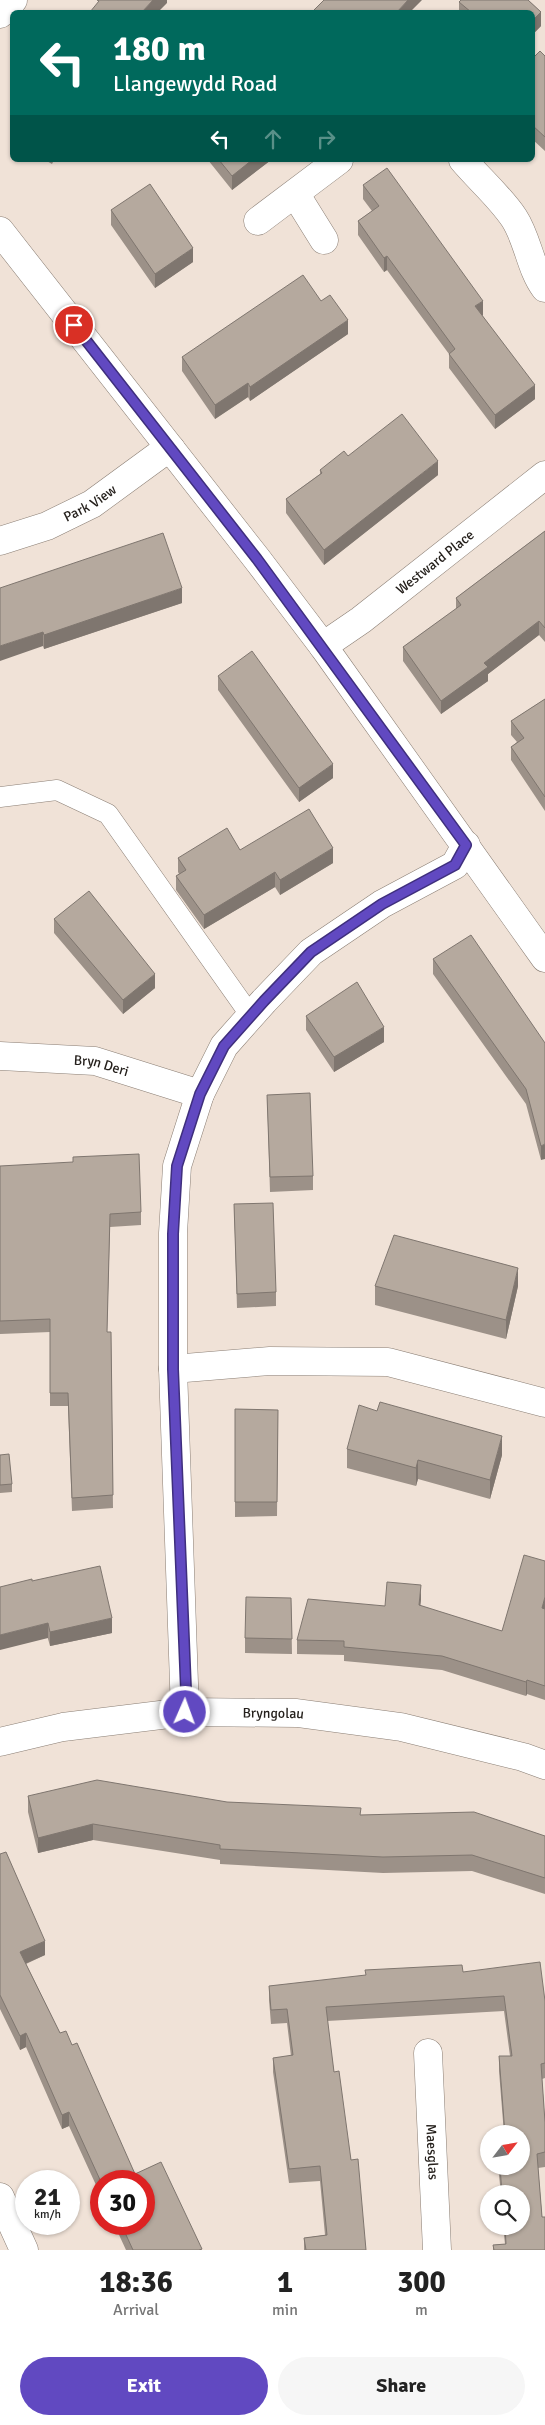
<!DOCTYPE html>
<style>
:root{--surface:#fff;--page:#f6f6f6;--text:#222;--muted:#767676;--accent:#6149c1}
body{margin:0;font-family:Signika,sans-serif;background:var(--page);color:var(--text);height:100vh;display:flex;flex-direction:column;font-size:19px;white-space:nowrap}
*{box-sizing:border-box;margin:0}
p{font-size:16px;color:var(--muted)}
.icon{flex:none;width:28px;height:28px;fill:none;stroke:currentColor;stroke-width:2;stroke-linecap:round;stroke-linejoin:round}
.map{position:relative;height:2250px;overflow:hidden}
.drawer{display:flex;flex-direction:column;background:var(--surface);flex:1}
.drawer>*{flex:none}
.top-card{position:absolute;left:10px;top:10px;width:525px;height:152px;border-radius:8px;box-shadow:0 1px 4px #0004;background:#00695c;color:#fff;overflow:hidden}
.needle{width:32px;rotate:59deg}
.tools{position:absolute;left:480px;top:2125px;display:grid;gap:10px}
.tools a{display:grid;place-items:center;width:50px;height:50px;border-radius:50%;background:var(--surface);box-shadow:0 1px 4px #0004;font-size:25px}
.speed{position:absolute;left:15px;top:2170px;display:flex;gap:10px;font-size:25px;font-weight:700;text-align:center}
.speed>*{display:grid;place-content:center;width:65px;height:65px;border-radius:50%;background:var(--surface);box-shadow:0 1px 4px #0004;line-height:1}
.speed small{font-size:12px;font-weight:400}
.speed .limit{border:8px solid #d22;background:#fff;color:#111}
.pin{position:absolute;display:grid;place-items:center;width:42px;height:42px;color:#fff;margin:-21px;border:2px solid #fff;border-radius:50%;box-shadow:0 1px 5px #0007}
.me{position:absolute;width:55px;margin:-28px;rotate:2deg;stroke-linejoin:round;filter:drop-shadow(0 0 4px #0008)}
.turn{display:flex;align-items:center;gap:18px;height:105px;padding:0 20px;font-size:22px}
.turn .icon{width:65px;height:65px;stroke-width:2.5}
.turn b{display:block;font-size:35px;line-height:42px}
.lanes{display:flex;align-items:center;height:48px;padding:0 20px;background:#0003;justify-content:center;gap:25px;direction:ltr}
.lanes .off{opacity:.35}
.eta{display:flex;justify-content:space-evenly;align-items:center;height:85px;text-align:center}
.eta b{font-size:30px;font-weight:800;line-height:35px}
.button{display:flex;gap:10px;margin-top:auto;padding:10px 20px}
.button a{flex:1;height:58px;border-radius:30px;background:var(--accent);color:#fff;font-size:20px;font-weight:800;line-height:58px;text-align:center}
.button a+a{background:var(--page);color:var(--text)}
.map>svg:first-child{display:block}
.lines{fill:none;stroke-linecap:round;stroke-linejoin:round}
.lane-casing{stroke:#8a7e74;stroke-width:21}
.street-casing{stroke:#8a7e74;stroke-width:29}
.secondary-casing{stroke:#8a7e74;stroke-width:29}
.lane{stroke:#fff;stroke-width:20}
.street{stroke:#fff;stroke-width:28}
.secondary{stroke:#fff;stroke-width:28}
.wall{fill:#9c9188}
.shaded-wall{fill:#7f766f}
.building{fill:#b5a99e;stroke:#7f766f}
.route-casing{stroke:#3f2f7d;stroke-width:12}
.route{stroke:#6149c1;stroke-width:9}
.labels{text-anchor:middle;stroke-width:4;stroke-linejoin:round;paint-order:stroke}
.street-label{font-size:14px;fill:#25201c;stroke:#f0e2d7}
</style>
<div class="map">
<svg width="545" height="2250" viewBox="0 0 545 2250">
<rect width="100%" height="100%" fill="#f0e2d7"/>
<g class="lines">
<defs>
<path id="lane" d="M0,797L57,790L108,814L251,1016"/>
<g id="street">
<path d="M0,14L13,0"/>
<path d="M463,160C479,179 500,197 514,218C528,239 530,268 545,288"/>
<path d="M296,195L324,240"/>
<path d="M258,221L339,160"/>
<path d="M0,231L257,559L323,646L545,958"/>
<path id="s1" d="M0,541L47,526L92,504L159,455L171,449"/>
<path id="s2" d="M323,646L361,620L545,475"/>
<path id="s3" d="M0,1056L95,1061L200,1094"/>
<path d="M173,1369L270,1361L388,1362L545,1403"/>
<path d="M185,1712L173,1369V1233L177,1166L200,1094L224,1046L264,1001L311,952L382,904L455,865L466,845"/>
<path id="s4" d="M428,2053L437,2250"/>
<path d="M0,2197L24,2250"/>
</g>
<g id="secondary">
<path id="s5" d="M0,1742L63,1727L185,1712L297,1713L401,1727L523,1757L545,1765"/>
</g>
</defs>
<!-- lane casing -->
<use href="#lane" class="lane-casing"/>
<!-- street casing -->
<use href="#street" class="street-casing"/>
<!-- secondary casing -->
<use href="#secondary" class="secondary-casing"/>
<!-- lane -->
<use href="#lane" class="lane"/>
<!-- street -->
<use href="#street" class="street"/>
<!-- secondary -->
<use href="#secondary" class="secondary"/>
</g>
<!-- wall -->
<path class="wall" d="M461,0H528L541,12V26L532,35V12H459V2Z
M545,56V151L532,139V59Z
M45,160H54L52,164Z
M208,160H271L232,190Z
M363,185L483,315H482L535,399L495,429L449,368V354L387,270L384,272L358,235V221L372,211L363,199Z
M111,210L193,262L155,288L111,225Z
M321,301L348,334L250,401L248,397L215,419L182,371V357Z
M320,470L438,475L324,565L286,513V499L320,474Z
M545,531V642L539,635L488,674V681L441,714L403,661V647L456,609V598Z
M0,588L182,603L44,649L43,646Z
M218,676L333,778L299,802L218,690Z
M545,699V811L511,760V747L517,742L511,735V721Z
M240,850L333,863L280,895L275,887L204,929L176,890V876L179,874L178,872V858Z
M54,919L155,988L123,1014L54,933Z
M433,959L545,1043L541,1160L526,1104L433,974Z
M306,1016L384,1042L334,1072L306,1030Z
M267,1095L313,1176V1190L270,1192Z
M0,1166L141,1212V1225L110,1227L107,1332H111L113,1508L72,1511L68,1406H50V1332L0,1334Z
M234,1204L276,1292V1306L237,1308Z
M375,1286H518L506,1339L375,1305Z
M235,1409L278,1410L277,1516L235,1517Z
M347,1449L502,1455L490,1499L418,1479L416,1486L347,1468Z
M0,1455L12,1484V1492L0,1493Z
M545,1561V1700L527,1694L526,1696L442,1670L344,1661V1655L297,1654V1640L385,1606L421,1599L420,1606L502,1631Z
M32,1581L112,1633L50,1646Z
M291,1598L292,1654L245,1653V1638Z
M28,1796L227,1802L361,1815L545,1836V1894L472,1871L383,1873L220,1864V1860L93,1840L38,1853L28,1812Z
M0,1854L45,1955L26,1964L60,2033L72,2045L135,2174L202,2250H126L114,2224H144L101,2181V2196L69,2126L62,2129L26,2047L20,2050L0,2009Z
M463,1972L545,2001V2078L542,2079L545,2122V2167L538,2168L545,2250H493V2245L505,2244L503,2226H521V2194H501L498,2166H521V2134H504L499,2071V2056H510L504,2011L327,2021L334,2072L351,2160L366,2250H304V2238L325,2235L320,2181L289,2183L273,2072V2058L291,2056L287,2023L271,2024L269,2000V1986Z"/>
<!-- shaded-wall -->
<path class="shaded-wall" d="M153,0H167V3L158,12H142Z
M408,0H422L410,12H397Z
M541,12V26L532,35V21Z
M252,160H271L232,190V176Z
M193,248V262L155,288V274Z
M387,256V270L384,272V258Z
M483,301V315L475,320V306Z
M348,320V334L250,401V387Z
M248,383V397L215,419V405Z
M535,385V399L495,429V415Z
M438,461V475L324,565V550Z
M182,588V603L44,649V635Z
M539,621V635L488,674V681L441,714V701L484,663Z
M43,632V646L0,661V646Z
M333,764V778L299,802V788Z
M333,848V863L280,895V880Z
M275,872V887L204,929V915Z
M155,974V988L123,1014V1000Z
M384,1027V1042L334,1072V1057Z
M545,1144V1159L541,1160V1146Z
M518,1268V1286L506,1339V1320Z
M502,1436V1455L490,1499V1480Z
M418,1460V1479L416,1486V1468Z
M421,1585V1599L419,1619V1605Z
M545,1597V1611L542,1608Z
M112,1618V1633L50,1646V1632Z
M48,1623V1638L0,1650V1635Z
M527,1680V1694L526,1696V1682Z
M93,1824V1840L38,1853V1838Z
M45,1941V1955L20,1966V1952Z
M26,2033V2047L20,2050V2036Z
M69,2112V2126L62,2129V2115Z"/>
<!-- building -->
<path class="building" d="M97,0H153L142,12H90L99,1Z
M324,0H408L397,12H312Z
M461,0H528L541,12L532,21V12H471L459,2Z
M540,51L545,56V137L532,125V59Z
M219,160H252L232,176Z
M387,168L483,301L475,306L535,385L495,415L449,354L455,349L387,256L384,258L358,221L379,206L363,185Z
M150,184L193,248L155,274L111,210Z
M303,275L321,301L330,295L348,320L250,387L248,383L215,405L182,357Z
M402,414L438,461L324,550L286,499L322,473L320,470L344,451L348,456Z
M545,531V628L539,621L484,663L488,667L441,701L403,647L461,605L456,598Z
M163,533L182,588L44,635L43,632L0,646V588Z
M252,651L333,764L299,788L218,676Z
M545,699V797L511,747L524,738L511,721Z
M309,809L333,848L280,880L275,872L204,915L176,876L186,870L178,858L227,828L240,850Z
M89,891L155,974L123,1000L54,919Z
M471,935L545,1043V1144L541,1146L526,1089L433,959Z
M357,982L384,1027L334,1057L306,1016Z
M310,1093L313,1176L270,1177L267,1095Z
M139,1154L141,1212L110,1214L107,1332H111L113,1495L72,1498L68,1393H50V1319L0,1321V1166L73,1162V1157Z
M273,1203L276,1292L237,1294L234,1204Z
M394,1235L518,1268L506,1320L375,1286Z
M380,1402L502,1436L490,1480L418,1460L416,1468L347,1449L359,1405L377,1411Z
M235,1409L278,1410L277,1502H235Z
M9,1454L12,1484L0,1485V1455Z
M524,1555L545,1561V1597L542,1608L545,1609V1686L527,1680L526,1682L442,1656L344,1647V1641L297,1640L308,1599L385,1606L387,1582L421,1585L419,1605L502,1631Z
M100,1566L112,1618L50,1632L48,1623L0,1635V1587L32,1579V1581Z
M246,1597L291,1598L292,1639L245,1638Z
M97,1780L227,1802L361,1808L360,1815L474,1812L545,1836V1878L472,1855L383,1857L220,1849V1845L93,1824L38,1838L28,1796Z
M6,1852L45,1941L20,1952L60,2033L66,2031L72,2045L77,2043L135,2174L161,2162L202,2249L199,2250H133L121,2224H144V2181H101V2182L69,2112L62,2115L26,2033L20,2036L0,1995V1854Z
M540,1962L545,2001V2063L541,2064L545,2122V2152L537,2154L542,2217H545V2250H494L493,2245L506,2244L505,2226H521V2194H502L500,2166H521V2134H505L499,2056H512L504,1996L326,2007L334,2072L339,2071L351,2160L358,2159L366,2250H306L304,2238L327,2235L320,2166L289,2169L273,2058L293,2055L287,2009L271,2010L269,1986L366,1975L365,1970L462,1965L463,1972Z"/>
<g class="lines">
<defs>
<path id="route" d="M74,325L257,559L466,845L455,865L382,904L311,952L264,1001L224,1046L200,1094L177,1166L173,1234V1369L186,1690L185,1712"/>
</defs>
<!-- route casing -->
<use href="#route" class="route-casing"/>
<!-- route -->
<use href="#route" class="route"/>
</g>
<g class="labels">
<!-- street labels -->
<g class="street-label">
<text dy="5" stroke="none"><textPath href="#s1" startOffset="98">Park View</textPath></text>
<text dy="5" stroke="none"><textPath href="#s2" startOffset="140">Westward Place</textPath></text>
<text dy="5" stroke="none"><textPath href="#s3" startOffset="102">Bryn Deri</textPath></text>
<text dy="5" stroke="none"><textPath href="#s5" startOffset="276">Bryngolau</textPath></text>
<text dy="5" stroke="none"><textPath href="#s4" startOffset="99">Maesglas</textPath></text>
</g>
</g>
</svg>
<div class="tools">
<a><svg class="needle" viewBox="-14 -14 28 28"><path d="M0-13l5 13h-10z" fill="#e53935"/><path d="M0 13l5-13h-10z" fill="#767676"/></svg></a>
<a><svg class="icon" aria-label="search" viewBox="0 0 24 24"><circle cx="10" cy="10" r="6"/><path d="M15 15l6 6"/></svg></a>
</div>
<div class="speed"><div>21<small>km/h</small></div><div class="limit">30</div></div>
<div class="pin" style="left:74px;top:325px;background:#d93025"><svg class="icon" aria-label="arrive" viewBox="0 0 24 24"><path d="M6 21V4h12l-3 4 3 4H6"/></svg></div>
<svg class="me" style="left:185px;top:1712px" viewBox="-20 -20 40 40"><circle r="17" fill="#6149c1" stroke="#fff" stroke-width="3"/><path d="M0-11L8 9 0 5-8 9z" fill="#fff"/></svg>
<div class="top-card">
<div class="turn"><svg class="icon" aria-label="left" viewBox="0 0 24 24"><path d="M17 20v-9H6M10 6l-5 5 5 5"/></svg><div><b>180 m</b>Llangewydd Road</div></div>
<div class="lanes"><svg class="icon" aria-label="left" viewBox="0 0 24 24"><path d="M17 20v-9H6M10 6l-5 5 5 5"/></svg><svg class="icon off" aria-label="ahead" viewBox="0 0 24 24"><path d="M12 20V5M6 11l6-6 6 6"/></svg><svg class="icon off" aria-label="right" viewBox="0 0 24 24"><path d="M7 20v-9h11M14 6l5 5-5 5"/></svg></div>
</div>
</div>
<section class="drawer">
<div class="eta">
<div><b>18:36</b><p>Arrival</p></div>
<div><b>1</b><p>min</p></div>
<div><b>300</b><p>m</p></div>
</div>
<div class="button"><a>Exit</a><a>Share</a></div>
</section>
